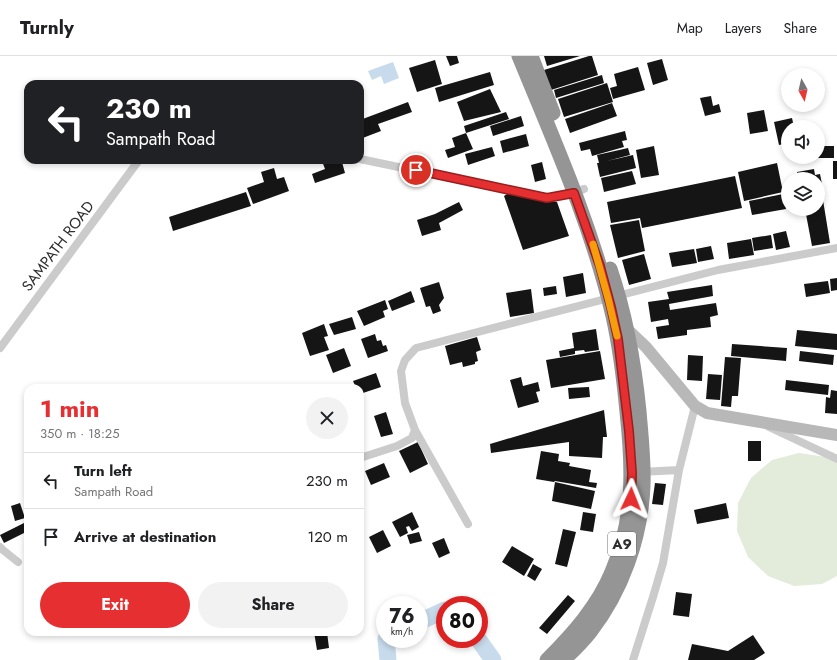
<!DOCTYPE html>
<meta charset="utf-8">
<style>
:root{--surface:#fff;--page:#f2f2f2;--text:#202124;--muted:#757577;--line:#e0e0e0;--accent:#e62f30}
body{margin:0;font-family:Jost,sans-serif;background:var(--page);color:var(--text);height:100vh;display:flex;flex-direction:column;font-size:15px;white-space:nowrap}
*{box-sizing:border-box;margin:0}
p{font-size:13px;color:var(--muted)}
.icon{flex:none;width:22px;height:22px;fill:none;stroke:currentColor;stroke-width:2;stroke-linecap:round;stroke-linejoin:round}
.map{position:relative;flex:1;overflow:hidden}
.side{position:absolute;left:24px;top:328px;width:340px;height:252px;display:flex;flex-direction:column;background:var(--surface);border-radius:12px;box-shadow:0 2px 6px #0003}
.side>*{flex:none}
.guide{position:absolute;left:24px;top:24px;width:340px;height:84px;border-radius:12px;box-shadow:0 2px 6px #0003;background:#202124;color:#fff;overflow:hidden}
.needle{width:26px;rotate:172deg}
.fabs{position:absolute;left:781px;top:12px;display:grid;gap:8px}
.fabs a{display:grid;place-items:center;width:44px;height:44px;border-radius:50%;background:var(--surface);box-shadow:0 2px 6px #0003;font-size:20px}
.speed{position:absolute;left:376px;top:540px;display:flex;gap:8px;font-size:20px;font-weight:700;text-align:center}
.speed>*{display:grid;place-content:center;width:52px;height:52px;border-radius:50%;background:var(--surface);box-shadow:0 2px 6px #0003;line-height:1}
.speed small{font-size:10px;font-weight:400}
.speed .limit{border:6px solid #d22;background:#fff;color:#111}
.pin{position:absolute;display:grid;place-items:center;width:34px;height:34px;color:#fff;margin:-17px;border:2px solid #fff;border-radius:50%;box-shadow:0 1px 4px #0007}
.me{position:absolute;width:44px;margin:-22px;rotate:2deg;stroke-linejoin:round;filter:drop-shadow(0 0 3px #0008)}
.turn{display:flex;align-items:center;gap:14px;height:84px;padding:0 16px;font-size:18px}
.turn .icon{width:52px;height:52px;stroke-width:2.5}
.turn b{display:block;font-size:28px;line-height:34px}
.round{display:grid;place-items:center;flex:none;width:42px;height:42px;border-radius:21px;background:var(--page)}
.summary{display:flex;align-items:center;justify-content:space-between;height:68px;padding:0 16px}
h1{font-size:24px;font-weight:700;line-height:30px;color:var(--accent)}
.action{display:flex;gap:8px;margin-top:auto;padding:8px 16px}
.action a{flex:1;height:46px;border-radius:24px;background:var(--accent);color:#fff;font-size:16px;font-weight:700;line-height:46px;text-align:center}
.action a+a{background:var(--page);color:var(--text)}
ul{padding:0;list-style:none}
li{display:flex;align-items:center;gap:12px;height:56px;padding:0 16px;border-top:1px solid var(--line)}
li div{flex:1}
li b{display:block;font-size:15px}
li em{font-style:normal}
header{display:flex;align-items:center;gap:24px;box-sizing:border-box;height:56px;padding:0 20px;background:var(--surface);border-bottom:1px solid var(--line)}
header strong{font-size:19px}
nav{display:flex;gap:22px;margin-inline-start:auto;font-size:14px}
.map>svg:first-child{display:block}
.green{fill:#e3ebdb}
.water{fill:#c7dbec}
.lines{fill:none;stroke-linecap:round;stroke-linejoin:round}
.river{stroke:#c7dbec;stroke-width:17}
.building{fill:#151515}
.street{stroke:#cbcbcb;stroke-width:8}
.secondary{stroke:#b8b8b8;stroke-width:12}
.highway{stroke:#959595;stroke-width:15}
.route-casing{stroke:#961f1f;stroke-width:10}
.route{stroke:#e62f30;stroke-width:7}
.slow{stroke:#f59e0b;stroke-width:7}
.labels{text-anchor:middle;stroke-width:4;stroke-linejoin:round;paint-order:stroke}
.shield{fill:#fff;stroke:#6d6d6d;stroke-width:1}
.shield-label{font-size:14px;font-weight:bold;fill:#2e2e2e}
.street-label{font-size:15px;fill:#2e2e2e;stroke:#fff}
</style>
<header>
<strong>Turnly</strong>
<nav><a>Map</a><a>Layers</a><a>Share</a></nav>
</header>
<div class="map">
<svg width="837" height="604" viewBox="0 0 837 604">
<rect width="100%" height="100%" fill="#fff"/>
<!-- green -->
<path class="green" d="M799,397L826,401L837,407V520L822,528L794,530L768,520L748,501L737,475L738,447L751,422L772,404Z"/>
<!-- water -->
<path class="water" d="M393,6L399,22L384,28L381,20L372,24L368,15Z"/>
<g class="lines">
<!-- river -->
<path class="river" d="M419,566L445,554
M386,583L388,604
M478,583L493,604"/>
</g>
<!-- building -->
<path class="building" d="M446,0H457L459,7L450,10Z
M544,0H580L547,10Z
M589,0H592L598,19L551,34L544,14Z
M662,3L668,24L653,29L647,7Z
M435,4L442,28L417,36L409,12Z
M638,11L645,34L613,43L610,32L617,30L614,18Z
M490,16L494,29L439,46L435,32Z
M602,19L604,27L556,42L554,34Z
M607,27L613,46L564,61L558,43Z
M490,33L501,56L464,65L457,46Z
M711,40L713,50L719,48L721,56L705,60L700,42Z
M408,46L412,56L378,68L381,75L360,83V64Z
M612,47L617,60L570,77L565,63Z
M764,54L768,75L750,78L747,57Z
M506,56L509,63L466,77L464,70Z
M521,60L524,70L493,80L490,70Z
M792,62L794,71H788V87L779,89L774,66Z
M625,75L627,84L622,85L624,91L592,100L590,93L581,95L579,87Z
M466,77L473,93L448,102L445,94L455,91L452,82Z
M526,78L529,90L503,97L500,85Z
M654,90L659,119L641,122L636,94Z
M818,90H834V102H818Z
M492,91L495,100L468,109L465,98Z
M628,92L630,99L607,105L633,99L636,112L600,121L597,107H599L597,99Z
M326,104H334L336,108L342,106L345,117L315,127L312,118L325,113L322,105Z
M833,105H837V123H833Z
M542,106L546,123L535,126L531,109Z
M777,107L783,136L744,145L738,116Z
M274,112L277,123L284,121L289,135L253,148L247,132L264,126L261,116Z
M814,113L815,119L820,118L822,128H821L823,143L818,144V123H799L797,116Z
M632,115L636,128L604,136L601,122Z
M735,120L742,152L642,172L640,162L611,167L607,146Z
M246,136L251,150L173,175L169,161Z
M510,136L557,146L569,180L523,194L504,140Z
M783,138L786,153L752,159L749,145Z
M818,144H823L830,187L812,190L805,153H818Z
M459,146L463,154L439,167L441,174L422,180L417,164L435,158Z
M639,164L645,195L618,202L610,169Z
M786,175L790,191L776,194L773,178Z
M771,179L773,192L754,195L752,182Z
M751,183L754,199L729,203L727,187Z
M711,190L714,203L698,206L696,193Z
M694,193L697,207L672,211L669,197Z
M644,198L651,223L629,229L622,204Z
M583,217L586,237L566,241L563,221Z
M837,222V234L831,235L830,223Z
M828,225L830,237L806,241L804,228Z
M439,226L444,242L439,249L441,255L433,258L430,250L426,251L420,232Z
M712,229L713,240L669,248L670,254L716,247L718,259L710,261L711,271L687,274V279L658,283L656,271L669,269L668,263L651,266L648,246L669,243L667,236Z
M556,230L557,238L544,240L543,232Z
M531,233L534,257L510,261L506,237Z
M411,235L415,246L392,255L388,245Z
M385,244L388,253L383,255L385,261L364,270L357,255Z
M352,261L356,273L334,279L329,268Z
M324,268L328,280L324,281L329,294L310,300L302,277Z
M596,273L599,294L585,296L584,294L575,295V298L560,301L559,295L574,292L572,277Z
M797,274L837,278V294L795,290Z
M375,278L377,285L381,284L383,290L386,289L388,295L368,302L361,283Z
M477,281L481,294L476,296L478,305L475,306V308L463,311L462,306L450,309L445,290Z
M732,288L787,292L786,305L731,300Z
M344,292L351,310L333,317L326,299Z
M600,295L605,323L551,332L546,304Z
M800,295L834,299L833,309L799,305Z
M688,299L703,300L702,325L687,324Z
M725,301L741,302L738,340H732L731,351L721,350Z
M376,317L381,331L360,338V332H356L353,325Z
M708,318L722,319L720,344L706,343Z
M521,321L523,330L538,326L540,335L536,336L539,346L518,352L510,324Z
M786,324L829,329L828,339L785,334Z
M589,331L590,341L569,343L568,332Z
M831,334L837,335V358L825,357L826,341L830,342Z
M604,354L607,381H603L602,402L569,400V386L491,397L490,388Z
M386,356L393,378L381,381L374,360Z
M748,385H761V405H748Z
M418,386L428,408L410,417L399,395Z
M541,395L559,398L558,405L570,407L569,410L591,414L589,426L597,427L596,432L555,425L554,426L536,423Z
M384,407L390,421L371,429L365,415Z
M555,426L595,435L591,453L552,445Z
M655,427L666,428L663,449L652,448Z
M20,447L25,462L15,465L11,450Z
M726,447L729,462L697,468L694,454Z
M412,456L419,471L412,475L409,470L406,471L408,477L400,481L392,466Z
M583,456L596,458L593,476L580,474Z
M28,465V475L4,487L0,479Z
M563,473L576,476L567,511L555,508Z
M383,474L391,490L377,497L369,481Z
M419,476L422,485L410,488L407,479Z
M444,482L450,497L439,502L432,487Z
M512,490L534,503L524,520L502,506Z
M533,508L542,513L535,525L527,520Z
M676,536L692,538L689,561L673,559Z
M568,539L575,545L547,578L539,572Z
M314,576H327L329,592L317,594Z
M753,579L765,597L754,604H688L692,588L728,595Z"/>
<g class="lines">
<!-- street -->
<path class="street" d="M360,103L547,142L574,137L584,133
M0,292L139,104
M769,371L837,403
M415,374L468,468
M360,402L397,390L412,382L415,374L405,347L401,315L405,304L416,292L718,214L837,192
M640,416L679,414
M0,491L3,494L18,506
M633,604L653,541L663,507L679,414L695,350"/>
<!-- secondary -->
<path class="secondary" d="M627,273L646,291L695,350L707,357L837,379"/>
<!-- highway -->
<path class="highway" d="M519,0C554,85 592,170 613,260C620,291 624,324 627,356C633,412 635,462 612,516C598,550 573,578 547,604
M531,0L553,57
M563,604C573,595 582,586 590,576C622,535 641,481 643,430C644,405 641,380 639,355C634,305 626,260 610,213"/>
</g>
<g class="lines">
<defs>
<path id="route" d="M416,114L547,142L574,137L600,210L611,251L618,283L629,375L632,417L631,443"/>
</defs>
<!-- route casing -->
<use href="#route" class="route-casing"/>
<!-- route -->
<use href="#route" class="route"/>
<!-- slow -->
<path class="slow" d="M593,188L608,242L617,280"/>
</g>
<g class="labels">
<!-- shield labels -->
<rect class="shield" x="608" y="476" width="28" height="24" rx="3"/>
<g class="shield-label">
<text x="622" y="493">A9</text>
</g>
<!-- street labels -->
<g class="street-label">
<text transform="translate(58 190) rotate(-53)" y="5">SAMPATH ROAD</text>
</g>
</g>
</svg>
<div class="fabs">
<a><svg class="needle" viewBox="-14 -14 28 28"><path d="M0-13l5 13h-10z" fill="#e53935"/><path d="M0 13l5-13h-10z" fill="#757577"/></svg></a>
<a><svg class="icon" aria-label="sound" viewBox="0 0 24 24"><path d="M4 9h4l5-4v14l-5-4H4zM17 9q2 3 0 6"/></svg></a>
<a><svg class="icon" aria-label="layers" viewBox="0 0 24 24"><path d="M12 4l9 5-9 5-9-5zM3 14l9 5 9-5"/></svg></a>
</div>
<div class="speed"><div>76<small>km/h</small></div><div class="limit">80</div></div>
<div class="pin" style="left:416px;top:114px;background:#d93025"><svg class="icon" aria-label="arrive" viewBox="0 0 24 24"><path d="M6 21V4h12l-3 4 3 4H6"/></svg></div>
<svg class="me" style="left:631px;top:443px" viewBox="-20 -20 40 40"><path d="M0-17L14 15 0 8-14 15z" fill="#e62f30" stroke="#fff" stroke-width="4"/></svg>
<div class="guide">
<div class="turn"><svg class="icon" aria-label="left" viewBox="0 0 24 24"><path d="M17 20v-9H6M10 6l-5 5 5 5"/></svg><div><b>230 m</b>Sampath Road</div></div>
</div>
<section class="side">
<div class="summary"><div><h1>1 min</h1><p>350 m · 18:25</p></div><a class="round"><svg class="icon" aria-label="close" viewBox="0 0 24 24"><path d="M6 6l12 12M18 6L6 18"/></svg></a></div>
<ul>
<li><svg class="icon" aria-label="left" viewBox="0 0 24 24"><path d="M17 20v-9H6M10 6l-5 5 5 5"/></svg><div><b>Turn left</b><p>Sampath Road</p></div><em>230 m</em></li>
<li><svg class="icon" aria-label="arrive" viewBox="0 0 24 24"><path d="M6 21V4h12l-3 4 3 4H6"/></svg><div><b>Arrive at destination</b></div><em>120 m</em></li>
</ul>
<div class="action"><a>Exit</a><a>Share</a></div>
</section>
</div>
